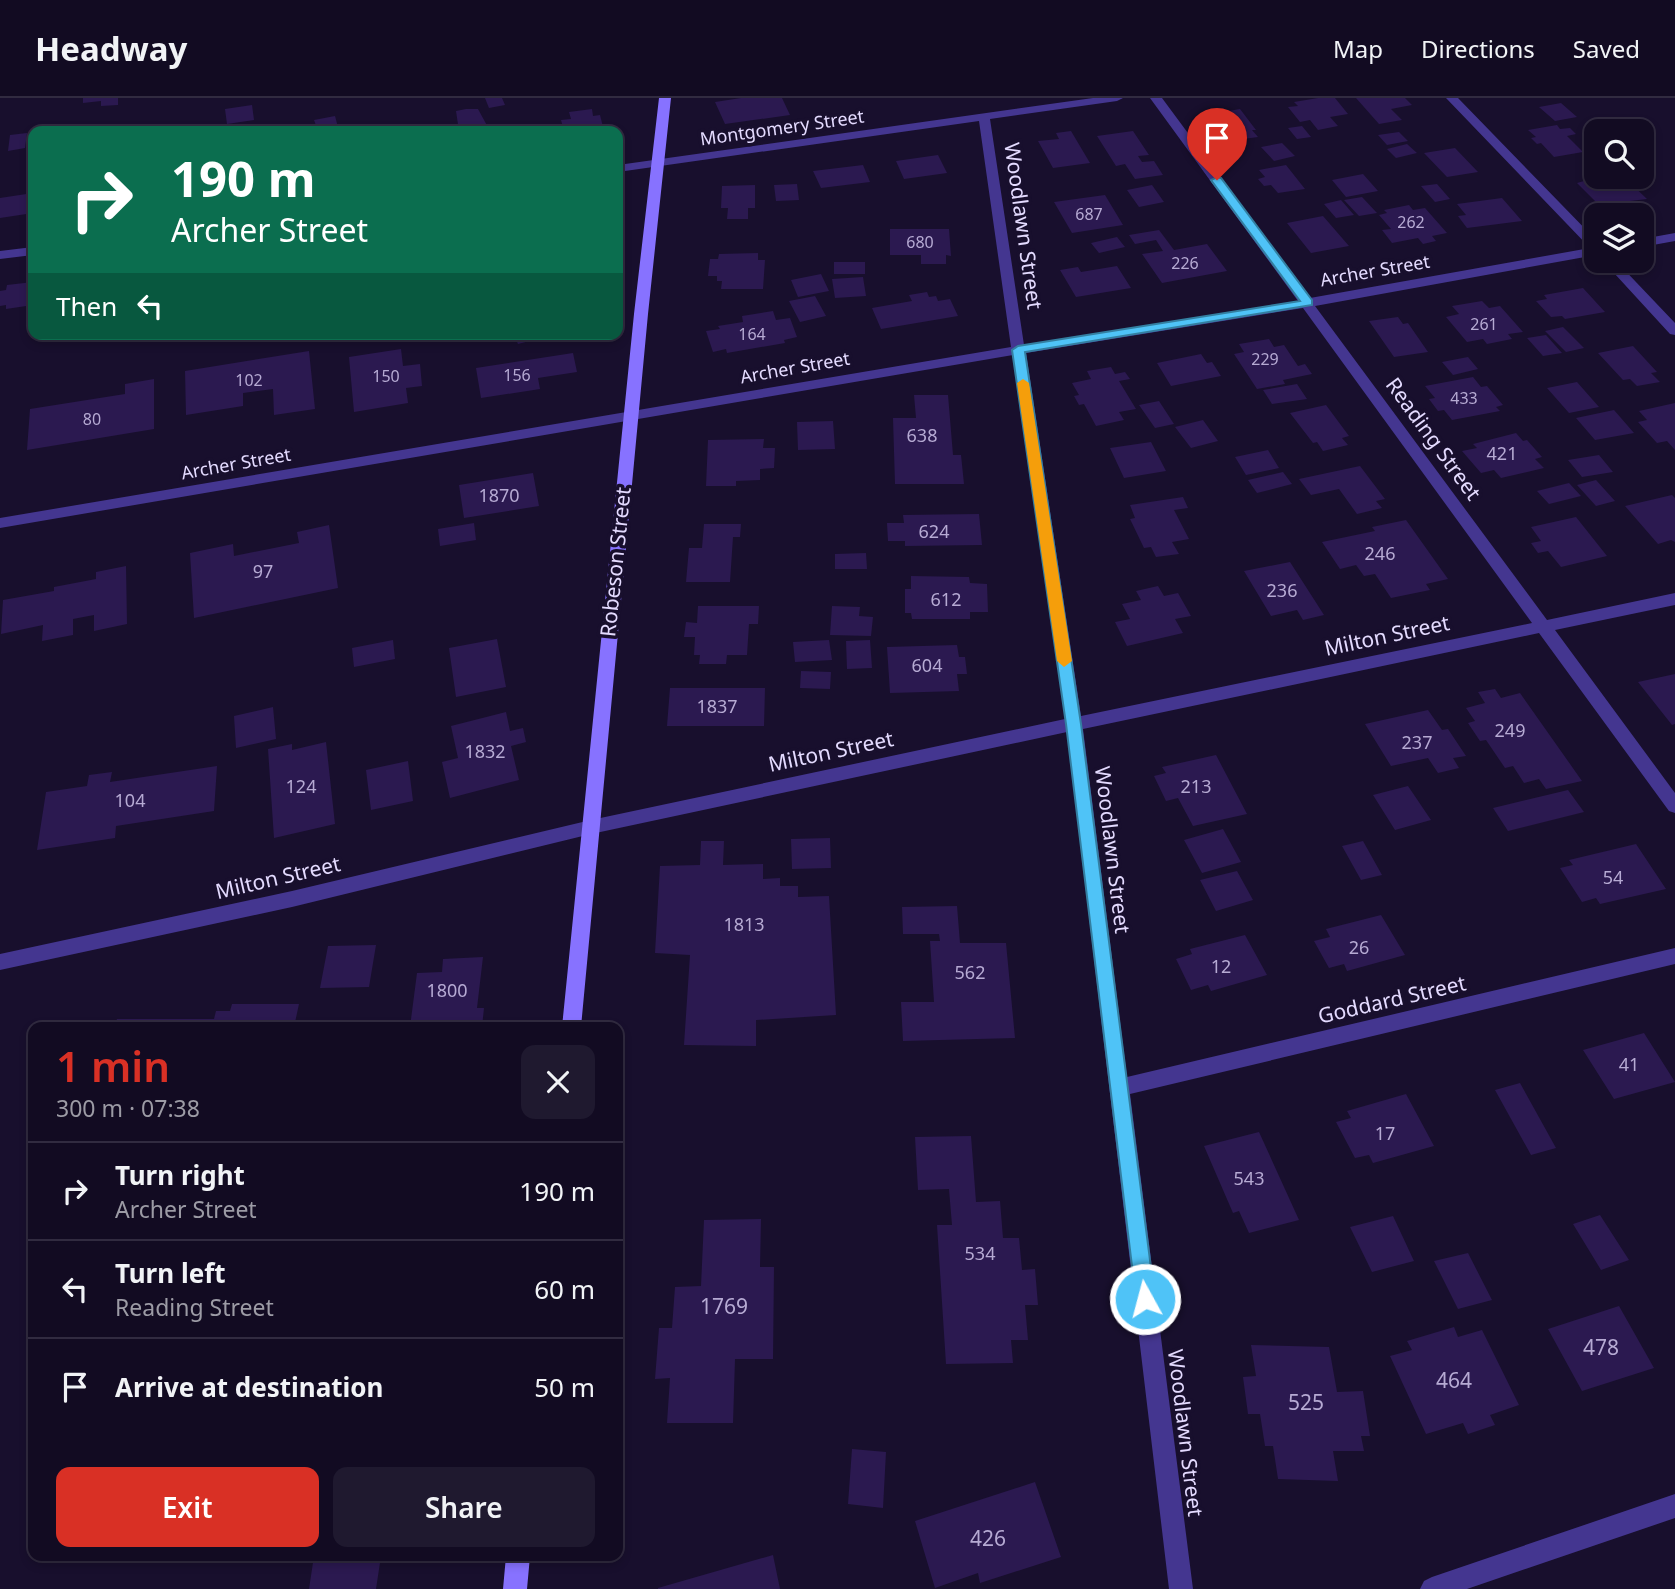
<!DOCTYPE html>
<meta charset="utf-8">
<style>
:root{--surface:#120b22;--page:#1f192f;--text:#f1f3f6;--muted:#9c9ba5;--line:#312b40;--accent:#d93025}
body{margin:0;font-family:"Noto Sans",sans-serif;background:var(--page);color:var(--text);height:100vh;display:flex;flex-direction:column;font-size:26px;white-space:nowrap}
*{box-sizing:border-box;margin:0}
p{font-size:23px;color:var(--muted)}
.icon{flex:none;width:38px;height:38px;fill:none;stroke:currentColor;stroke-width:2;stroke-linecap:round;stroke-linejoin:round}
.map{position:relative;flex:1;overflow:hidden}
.sheet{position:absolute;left:28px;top:924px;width:595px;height:539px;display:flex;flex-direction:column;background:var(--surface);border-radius:14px;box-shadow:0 4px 10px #0003,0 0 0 2px var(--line)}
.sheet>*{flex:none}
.hud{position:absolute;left:28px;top:28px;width:595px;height:214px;border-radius:14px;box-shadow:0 4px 10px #0003,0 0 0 2px var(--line);background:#0b6e4f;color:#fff;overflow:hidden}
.tools{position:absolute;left:1584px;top:21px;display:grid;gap:14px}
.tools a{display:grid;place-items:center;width:70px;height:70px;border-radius:14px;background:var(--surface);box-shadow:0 4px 10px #0003,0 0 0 2px var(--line);font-size:35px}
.pin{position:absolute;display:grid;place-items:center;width:60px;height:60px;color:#fff;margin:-72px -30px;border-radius:50% 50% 50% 0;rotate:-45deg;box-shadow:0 0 7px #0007}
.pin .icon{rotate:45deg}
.me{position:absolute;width:77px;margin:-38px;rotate:353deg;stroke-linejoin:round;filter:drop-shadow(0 0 5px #0008)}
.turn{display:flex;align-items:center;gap:24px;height:147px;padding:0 28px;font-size:32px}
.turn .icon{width:91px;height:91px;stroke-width:2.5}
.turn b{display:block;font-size:49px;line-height:60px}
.then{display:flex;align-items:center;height:66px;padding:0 28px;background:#0003;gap:14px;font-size:26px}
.round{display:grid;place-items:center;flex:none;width:74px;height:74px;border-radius:14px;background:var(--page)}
.overview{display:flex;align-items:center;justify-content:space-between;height:119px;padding:0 28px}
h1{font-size:42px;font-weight:600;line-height:52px;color:var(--accent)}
.cta{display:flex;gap:14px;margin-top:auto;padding:14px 28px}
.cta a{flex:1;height:80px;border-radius:14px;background:var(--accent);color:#fff;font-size:28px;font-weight:600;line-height:80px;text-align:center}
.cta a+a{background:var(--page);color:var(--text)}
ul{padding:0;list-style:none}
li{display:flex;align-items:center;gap:21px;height:98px;padding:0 28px;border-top:2px solid var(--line)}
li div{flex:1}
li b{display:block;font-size:26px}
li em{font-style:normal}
header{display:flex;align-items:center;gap:42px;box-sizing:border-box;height:98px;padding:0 35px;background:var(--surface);border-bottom:2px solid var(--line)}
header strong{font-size:33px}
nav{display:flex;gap:38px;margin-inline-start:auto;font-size:24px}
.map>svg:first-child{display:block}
.building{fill:#2b1950}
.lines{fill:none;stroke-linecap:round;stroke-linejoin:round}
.minor{fill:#443690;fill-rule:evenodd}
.secondary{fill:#8772ff;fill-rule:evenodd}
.route{fill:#4fc3f7;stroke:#337fa1;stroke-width:2}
.slow{fill:#f59e0b}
.labels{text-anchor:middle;stroke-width:7;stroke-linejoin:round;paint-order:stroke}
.far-number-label{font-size:16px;fill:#b6aad3}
.far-street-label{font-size:18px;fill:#e4dbff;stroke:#180f2d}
.number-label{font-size:18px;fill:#b6aad3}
.street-label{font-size:21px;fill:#e4dbff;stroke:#180f2d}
.near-number-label{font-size:21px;fill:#b6aad3}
</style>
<header>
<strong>Headway</strong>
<nav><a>Map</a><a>Directions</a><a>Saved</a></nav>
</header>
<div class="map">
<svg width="1675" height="1491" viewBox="0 0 1675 1491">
<rect width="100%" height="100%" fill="#180f2d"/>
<!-- building -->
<path class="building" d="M83,0H118V7L101,8V3L83,5Z
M485,0H502L505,7L489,10Z
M741,0H782L790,17L725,26L715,4Z
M1318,0H1335L1348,16L1330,19L1338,28L1318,32L1310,22L1300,24L1288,9L1298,8L1294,4Z
M1356,0H1405L1412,7L1391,11L1402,22L1379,26Z
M1561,5L1577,19L1555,23L1539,9Z
M252,7L254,22L227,26L225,11Z
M466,11H478L490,33H459L456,13Z
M592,11L593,18L600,17L604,33H564L561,22L571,21L569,14Z
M1240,11L1256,32H1252L1258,39L1236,42L1231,36H1227L1211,16Z
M335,18L339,33H318L314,22Z
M1557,27L1560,31L1570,30L1576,36L1567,38L1583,54L1554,59L1541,45L1537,46L1531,40L1536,39L1528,32Z
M1302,28L1311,39L1297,41L1288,30Z
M1071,33L1090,65L1053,70L1038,43L1059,41L1056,35Z
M1133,33L1149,57L1138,58L1142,64L1154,63L1163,77L1135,81L1125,66L1116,68L1097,38Z
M1399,34L1408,43L1387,47L1378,37Z
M27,35L25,50L8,53L10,37Z
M1282,45L1295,58L1274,63L1261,49Z
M1407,46L1417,55L1396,60L1387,51Z
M1455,50L1478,74L1447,79L1424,55Z
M938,57L947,75L904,81L896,63Z
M863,67L870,84L821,90L813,73Z
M1286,67L1305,91L1278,95L1271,87L1264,88L1258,81L1265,79L1259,72Z
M1363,76L1378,93L1346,99L1332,82Z
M1598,79H1624L1647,101L1630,103L1637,110L1607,115L1577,85Z
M797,86L799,102L776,103L774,87Z
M1437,86L1450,101L1435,104L1421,88Z
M755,87V110H748V121H727L728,110H721L722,88Z
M1152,87L1164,104L1139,109L1127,92Z
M33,95V115L0,120V100Z
M1105,97L1123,127L1072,135L1054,104Z
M1362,99L1377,115L1359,118L1344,102Z
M1502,100L1522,123L1467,130L1458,118L1466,117L1457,106Z
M1341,102L1354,117L1336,120L1324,106Z
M1409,107L1413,112L1425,110L1447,135L1432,138L1436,143L1423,146L1418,140L1392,145L1382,132L1391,131L1379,117L1387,115L1384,112Z
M1323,118L1349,148L1311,155L1287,125Z
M890,131H949L951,158L946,157V166H921V157H890Z
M1159,132L1174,152L1207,146L1227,173L1162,185L1142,156L1163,153L1156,142L1135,146L1129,137Z
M1117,139L1125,149L1099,155L1091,145Z
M758,155V162H765L763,191H721L722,183H717V178H708L710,161H718L719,156Z
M834,164H865V176H834Z
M1117,168L1131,190L1076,199L1060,172L1078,169L1081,174Z
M821,176L829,193L798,199L791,182Z
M863,179L866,198L835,200L832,181Z
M33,184V207L6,211V207L0,208V193L6,192L7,187Z
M1583,190L1605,214L1565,221L1562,218L1551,219L1536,203L1547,201L1544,197Z
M927,194L929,199L936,198L938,203L950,201L958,218L881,231L872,210L912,203L909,197Z
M815,198L826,218L800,224L789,203Z
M1482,203L1489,210L1500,208L1523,234L1508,236L1512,241L1487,246L1483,241L1467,244L1446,219L1459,216L1452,208Z
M773,213L776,222L790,220L797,239L784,242L785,245L727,255L726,251L713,254L706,233L720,231L718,228L743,224L742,218Z
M1398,219L1403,226L1408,225L1428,254L1394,259L1369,223Z
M1563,229L1584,250L1566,254L1545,233Z
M514,236H553V237L518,246Z
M1546,237L1562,255L1543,258L1527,240Z
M1269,241L1274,249L1284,247L1298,268L1305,266L1312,276L1283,282L1285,286L1257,291L1234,256L1244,254L1239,246Z
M1633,248L1657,274L1651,275L1660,284L1637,288L1630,281L1623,282L1598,255Z
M401,251L403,268L420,266L422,288L406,290L408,305L354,314L349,259Z
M309,253L315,311L274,317L273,291L243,295V308L186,317L185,273Z
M573,255L577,274L538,280L540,291L481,300L476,270Z
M1201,256L1207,265L1212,264L1221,278L1171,288L1157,265Z
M1468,259L1478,271L1453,277L1442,264Z
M1111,269L1115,276L1125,274L1130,281L1119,283L1136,311L1119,314L1124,322L1096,328L1084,306L1079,307L1074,298L1079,297L1072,285L1091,281L1087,273Z
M1473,279L1481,289L1487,288L1503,307L1496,309L1500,313L1452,322L1444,312L1438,313L1429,301L1435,300L1425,288Z
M154,281V331L27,352L30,311L125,296V286Z
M1577,284L1599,309L1569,315L1547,290Z
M1297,286L1307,301L1272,306L1263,292Z
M914,297H948L953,357H961L964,386H895L893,320H916Z
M1159,303L1174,326L1155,330L1139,307Z
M1675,305V352L1667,343L1657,345L1638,324L1647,322L1639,313Z
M1326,307L1349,338L1342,340L1348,347L1323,353L1317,344L1313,345L1290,315Z
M1614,312L1634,335L1595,342L1576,320Z
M1203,322L1218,343L1191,350L1175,329Z
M833,323L835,351L798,352L797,324Z
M1516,335L1523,343L1527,342L1542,359L1535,361L1544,370L1501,380L1494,372L1481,375L1462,353L1477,350L1473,346Z
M764,341L763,350H775L774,370L760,371V382L736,383V388H706L708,342Z
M1151,344L1166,373L1124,380L1110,350Z
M1268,352L1279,370L1246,377L1235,359Z
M1599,357L1613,374L1582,379L1568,362Z
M1360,368L1385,401L1376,403L1382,410L1357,416L1339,391L1311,397L1299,381Z
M1283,374L1292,386L1257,395L1248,382Z
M533,375L539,408L464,420L459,387Z
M1596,382L1615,403L1596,408L1577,387Z
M1569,385L1581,398L1549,406L1537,393Z
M1672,397L1675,400V444L1671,442L1658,446L1625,408Z
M1183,399L1188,410L1174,412L1189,441L1172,444L1179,456L1156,459L1151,449L1144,450L1130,421L1135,420L1130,407Z
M979,416L982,447L905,448V443H888L887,425H904L903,417Z
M1576,419L1607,458L1561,469L1548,453L1538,455L1531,445L1541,443L1531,429Z
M1406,422L1448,481L1426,486L1430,492L1391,500L1375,476L1364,478L1356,467L1340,471L1322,444L1375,433L1372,429Z
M474,425L476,442L440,448L438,431Z
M704,426H741L740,439H733L730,484H686L689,450H702Z
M329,427L338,490L194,520L190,455L233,446L234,458L299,445L297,434Z
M866,455L867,471H835V456Z
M1290,464L1324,517L1303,522L1297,512L1271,518L1244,473Z
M126,468L127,526L94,533V517L73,521V537L42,543L43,527L1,536L3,502L54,493V489L96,481V474Z
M911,478L969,479L970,485L987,486L988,514H970V521H912L911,515H905V491H911Z
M1158,488L1164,498L1178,495L1191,518L1175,521L1183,535L1127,548L1115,524L1130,521L1122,506L1141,502L1136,493Z
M698,508H759L758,526H749L747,557H727L726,566H699L700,557H694L695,539H684L686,524L697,525Z
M832,508L860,509L859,518L873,519L871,538L830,537Z
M497,541L506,589L456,599L449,550Z
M393,542L395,561L354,569L352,550Z
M829,542L832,562L795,564L793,544Z
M870,542L872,570L847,571L846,543Z
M957,547L959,559H965L967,576H957L959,593L890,595L887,549Z
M801,573L831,574L830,591L800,590Z
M1675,576V626L1672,627L1638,584Z
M670,590H765L764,628H667Z
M1495,591L1501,600L1520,595L1582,683L1546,691L1539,681L1524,685L1513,668L1505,670L1486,642L1480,643L1468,625L1475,623L1466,610L1485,605L1478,594Z
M273,609L276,641L236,650L234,618Z
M1428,612L1442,632L1448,631L1466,658L1453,660L1459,670L1438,675L1428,660L1391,668L1365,626Z
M506,614L510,633L523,630L526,644L511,648L519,682L450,700L442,664L458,660L451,628Z
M326,644L335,726L274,740L268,651L292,646V652Z
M1216,657L1247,716L1193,728L1178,700L1166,703L1154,678L1166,675L1162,669Z
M408,663L413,703L371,712L366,672Z
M217,668L214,713L116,728L115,740L37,752L46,694L87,688L89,677L112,674L110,684Z
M1408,688L1431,722L1395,732L1373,697Z
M1568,692L1584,714L1508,733L1493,710Z
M1223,731L1241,764L1202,775L1184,742Z
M830,740L831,770L792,771L791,741Z
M701,743H724L723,767L763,766V781L780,780V788H798V799L829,798L836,917L756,922V948L684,947L690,857L655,855L660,768L700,767Z
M1363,743L1382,777L1361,782L1342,748Z
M1636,746L1666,791L1600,806L1596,800L1582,804L1560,770L1573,767L1569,762Z
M1237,773L1253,802L1216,813L1200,782Z
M957,808L960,845H1006L1015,940L903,943L901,904H934L930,843H940L939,836H903L902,809Z
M1381,817L1405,857L1347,873L1344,866L1329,870L1314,843L1330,839L1326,831Z
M1245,837L1267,877L1211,893L1208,887L1191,892L1176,861L1192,856L1190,851Z
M376,847L369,889L320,890L328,848Z
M483,859L477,910H484L482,929H410L417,875L442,874L443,861Z
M232,906H299L294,929H114L117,921H214L216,913H230Z
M1644,935L1675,984L1614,1001L1583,952Z
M1520,985L1556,1050L1531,1057L1495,992Z
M1406,996L1434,1048L1373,1065L1369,1057L1355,1060L1336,1024L1351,1020L1347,1013Z
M1259,1034L1299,1122L1249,1135L1239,1113L1233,1115L1204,1048Z
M971,1038L976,1104L1000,1103L1003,1140H1019L1022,1172L1035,1171L1038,1207H1025L1028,1242H1011L1013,1265L946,1266L937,1127H952L949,1091L918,1092L915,1039Z
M1600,1117L1629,1162L1601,1172L1573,1126Z
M1393,1118L1414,1163L1372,1174L1350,1129Z
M761,1121L760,1169H774L773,1261H735L733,1325H667L670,1280L655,1281L659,1230H672L675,1189L701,1188L704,1122Z
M1468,1155L1492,1202L1458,1211L1434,1163Z
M1619,1208L1654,1270L1582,1293L1548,1231Z
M1454,1229L1458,1239L1482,1232L1519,1307L1490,1317L1495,1327L1468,1336L1463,1325L1426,1336L1390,1258L1412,1252L1407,1243Z
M1251,1247L1329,1249L1337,1294L1363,1293L1370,1338H1361L1364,1353H1333L1338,1383L1278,1381L1273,1348H1265L1260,1316H1248L1243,1279L1256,1278Z
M852,1351L886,1354L883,1410L848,1406Z
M1035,1384L1061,1459L980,1485L978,1475L935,1490L915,1423Z
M773,1457L780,1491H658V1490Z
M314,1458H381L376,1491H309Z"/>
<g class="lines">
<!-- minor -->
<path class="minor" d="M1093,0H1123L1117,3L990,21L1024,247L1298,203L1150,0H1162L1310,200L1590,150L1446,0H1458L1596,142V157L1315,208L1547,522L1675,495V507L1555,532L1675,695V715L1669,713L1539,535L1083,631L1127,979L1675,850V866L1130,996L1193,1491H1169L1067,634L591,736L292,809L0,872V856L292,793L591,722L1065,621L1013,257L0,430V420L1011,249L979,23L618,74V67ZM1303,210L1532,525L1081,618L1026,255Z
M1675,135V143L1642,149V141Z
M33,149V157L0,161V153Z
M1603,163H1616L1675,225V237L1670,236Z
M1675,1396V1420L1467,1491H1420L1424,1483L1432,1479Z"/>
<!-- secondary -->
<path class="secondary" d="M659,0H671L648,216L581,929H562L634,216Z
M506,1458H530L527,1491H503Z"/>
</g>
<!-- route -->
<path class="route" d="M1217,79L1221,80L1312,202V207L1025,254L1081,626L1155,1201L1152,1208L1145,1211L1138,1208L1136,1201L1066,626L1012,252L1018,248L1300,203L1211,82Z"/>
<!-- slow -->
<path class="slow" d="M1023,281L1029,285L1072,563L1064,569L1057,563L1017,285Z"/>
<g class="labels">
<!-- far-number labels -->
<g class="far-number-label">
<text x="1089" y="122">687</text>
<text x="1411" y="130">262</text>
<text x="920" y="150">680</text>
<text x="1185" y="171">226</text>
<text x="1484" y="232">261</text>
<text x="752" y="242">164</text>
<text x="1265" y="267">229</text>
<text x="517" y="283">156</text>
<text x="386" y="284">150</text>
<text x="249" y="288">102</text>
<text x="1464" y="306">433</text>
<text x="92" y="327">80</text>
</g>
<!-- far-street labels -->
<g class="far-street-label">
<text transform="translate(782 30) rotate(-8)" y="6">Montgomery Street</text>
<text transform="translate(1375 173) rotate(-10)" y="6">Archer Street</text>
<text transform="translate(795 270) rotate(-10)" y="6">Archer Street</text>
<text transform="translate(236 366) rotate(-10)" y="6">Archer Street</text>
</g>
<!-- number labels -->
<g class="number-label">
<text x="922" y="344">638</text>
<text x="1502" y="362">421</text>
<text x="499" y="404">1870</text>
<text x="934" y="440">624</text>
<text x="1380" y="462">246</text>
<text x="263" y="480">97</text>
<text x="1282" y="499">236</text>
<text x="946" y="508">612</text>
<text x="927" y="574">604</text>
<text x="717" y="615">1837</text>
<text x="1510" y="639">249</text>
<text x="1417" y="651">237</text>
<text x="485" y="660">1832</text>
<text x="301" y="695">124</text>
<text x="1196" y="695">213</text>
<text x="130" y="709">104</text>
<text x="1613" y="786">54</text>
<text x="744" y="833">1813</text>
<text x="1359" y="856">26</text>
<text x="1221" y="875">12</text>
<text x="970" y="881">562</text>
<text x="447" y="899">1800</text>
<text x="1629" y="973">41</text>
<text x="1385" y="1042">17</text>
<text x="1249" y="1087">543</text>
<text x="980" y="1162">534</text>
</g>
<!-- street labels -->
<g class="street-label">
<text transform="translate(1023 128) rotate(82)" y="7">Woodlawn Street</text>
<text transform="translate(1433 341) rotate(54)" y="7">Reading Street</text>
<text transform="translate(616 464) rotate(-84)" y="7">Robeson Street</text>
<text transform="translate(1387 538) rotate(-12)" y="7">Milton Street</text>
<text transform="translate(831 654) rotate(-12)" y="7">Milton Street</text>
<text transform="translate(1112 752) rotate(83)" y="7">Woodlawn Street</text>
<text transform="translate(278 780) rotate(-13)" y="7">Milton Street</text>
<text transform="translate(1392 902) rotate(-13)" y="7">Goddard Street</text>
<text transform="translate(1185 1335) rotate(83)" y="7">Woodlawn Street</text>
</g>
<!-- near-number labels -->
<g class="near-number-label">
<text x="724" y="1216">1769</text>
<text x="1601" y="1257">478</text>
<text x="1454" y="1290">464</text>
<text x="1306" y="1312">525</text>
<text x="988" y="1448">426</text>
</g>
</g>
</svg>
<div class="tools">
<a><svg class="icon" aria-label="search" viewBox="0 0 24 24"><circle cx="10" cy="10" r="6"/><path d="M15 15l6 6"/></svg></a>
<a><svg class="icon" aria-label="layers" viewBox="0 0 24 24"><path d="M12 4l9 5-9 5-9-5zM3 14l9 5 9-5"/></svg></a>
</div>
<div class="pin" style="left:1217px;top:82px;background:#d93025"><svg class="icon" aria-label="arrive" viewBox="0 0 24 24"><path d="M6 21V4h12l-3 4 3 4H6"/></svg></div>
<svg class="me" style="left:1145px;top:1201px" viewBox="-20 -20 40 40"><circle r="17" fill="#4fc3f7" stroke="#fff" stroke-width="3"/><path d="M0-11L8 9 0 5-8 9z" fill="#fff"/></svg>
<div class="hud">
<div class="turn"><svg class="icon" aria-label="right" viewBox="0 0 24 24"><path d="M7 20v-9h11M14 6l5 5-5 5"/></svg><div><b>190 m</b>Archer Street</div></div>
<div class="then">Then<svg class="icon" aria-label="left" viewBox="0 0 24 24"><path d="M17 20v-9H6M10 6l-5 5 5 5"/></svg></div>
</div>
<section class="sheet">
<div class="overview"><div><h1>1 min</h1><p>300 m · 07:38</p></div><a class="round"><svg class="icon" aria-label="close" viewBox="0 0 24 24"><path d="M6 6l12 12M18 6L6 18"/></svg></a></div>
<ul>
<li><svg class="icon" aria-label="right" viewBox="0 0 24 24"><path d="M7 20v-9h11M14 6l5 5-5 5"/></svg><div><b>Turn right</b><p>Archer Street</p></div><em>190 m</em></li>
<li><svg class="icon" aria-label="left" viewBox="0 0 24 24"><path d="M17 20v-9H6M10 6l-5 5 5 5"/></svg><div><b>Turn left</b><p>Reading Street</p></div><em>60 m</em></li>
<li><svg class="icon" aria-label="arrive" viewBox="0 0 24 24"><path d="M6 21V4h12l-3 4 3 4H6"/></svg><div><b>Arrive at destination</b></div><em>50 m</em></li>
</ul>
<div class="cta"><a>Exit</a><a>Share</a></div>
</section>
</div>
